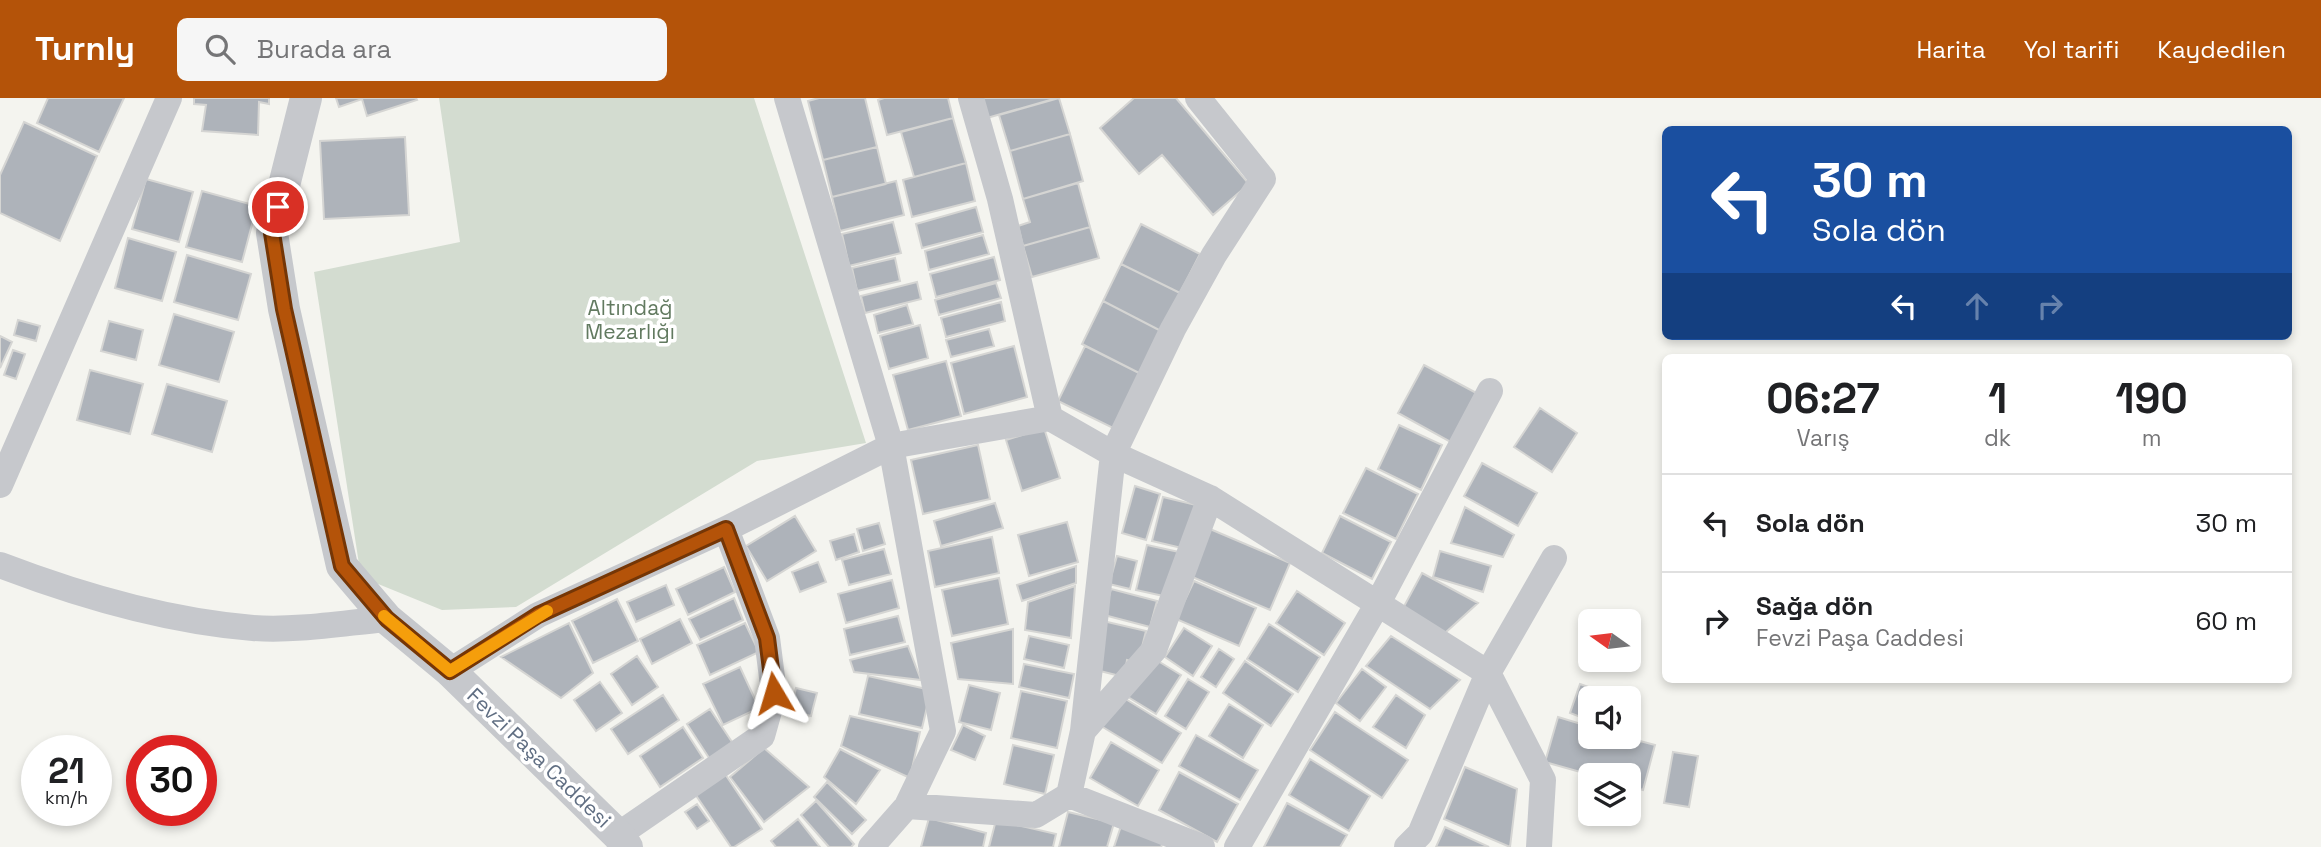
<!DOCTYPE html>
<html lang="tr">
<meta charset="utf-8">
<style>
:root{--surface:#fff;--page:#f6f6f6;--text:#202124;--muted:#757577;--line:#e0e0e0;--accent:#b45309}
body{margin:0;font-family:"Space Grotesk",sans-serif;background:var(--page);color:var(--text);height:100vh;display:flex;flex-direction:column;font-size:26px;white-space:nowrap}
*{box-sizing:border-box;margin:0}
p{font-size:23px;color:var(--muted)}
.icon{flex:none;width:38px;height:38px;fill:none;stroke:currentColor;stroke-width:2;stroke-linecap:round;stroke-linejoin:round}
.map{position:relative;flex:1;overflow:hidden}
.panel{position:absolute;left:1662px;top:256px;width:630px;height:329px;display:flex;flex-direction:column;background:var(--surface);border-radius:10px;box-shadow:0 4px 10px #0003}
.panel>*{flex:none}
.hud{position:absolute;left:1662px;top:28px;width:630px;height:214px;border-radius:10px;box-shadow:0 4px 10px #0003;background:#1a4fa0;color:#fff;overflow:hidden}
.needle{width:46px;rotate:284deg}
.fabs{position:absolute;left:1578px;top:511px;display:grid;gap:14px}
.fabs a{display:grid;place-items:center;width:63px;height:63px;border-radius:10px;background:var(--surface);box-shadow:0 4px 10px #0003;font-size:35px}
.speed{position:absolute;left:21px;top:637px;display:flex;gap:14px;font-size:35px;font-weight:700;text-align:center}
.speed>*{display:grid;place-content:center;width:91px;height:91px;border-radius:50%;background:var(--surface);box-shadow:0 4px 10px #0003;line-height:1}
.speed small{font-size:18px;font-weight:400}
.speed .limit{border:10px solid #d22;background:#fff;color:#111}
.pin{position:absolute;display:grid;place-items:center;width:60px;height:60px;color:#fff;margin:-30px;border:4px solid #fff;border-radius:50%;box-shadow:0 2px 7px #0007}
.me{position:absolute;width:77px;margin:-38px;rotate:353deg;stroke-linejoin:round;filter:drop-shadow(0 0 5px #0008)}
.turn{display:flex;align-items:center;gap:24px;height:147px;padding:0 35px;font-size:32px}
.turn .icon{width:91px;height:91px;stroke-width:2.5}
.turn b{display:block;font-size:49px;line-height:60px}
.lanes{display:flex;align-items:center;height:66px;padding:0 35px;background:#0003;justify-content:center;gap:35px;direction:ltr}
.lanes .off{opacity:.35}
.eta{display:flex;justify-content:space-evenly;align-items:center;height:119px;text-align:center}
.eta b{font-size:42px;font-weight:700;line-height:49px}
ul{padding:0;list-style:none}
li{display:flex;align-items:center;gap:21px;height:98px;padding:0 35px;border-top:2px solid var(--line)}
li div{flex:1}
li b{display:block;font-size:26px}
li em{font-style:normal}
header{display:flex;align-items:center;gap:42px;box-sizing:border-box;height:98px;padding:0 35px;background:var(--accent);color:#fff}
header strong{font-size:33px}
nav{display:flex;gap:38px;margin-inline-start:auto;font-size:24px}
.search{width:490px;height:63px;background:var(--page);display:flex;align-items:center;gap:18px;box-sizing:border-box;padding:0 24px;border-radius:10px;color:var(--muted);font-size:26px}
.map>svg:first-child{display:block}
.green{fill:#d3dcd0}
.building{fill:#aeb3ba;stroke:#d5d5d3;stroke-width:2}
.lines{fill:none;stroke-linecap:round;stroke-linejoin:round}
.minor{stroke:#c6c8cc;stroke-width:26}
.tertiary{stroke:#c6c8cc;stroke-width:32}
.route-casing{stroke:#753606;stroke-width:18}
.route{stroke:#b45309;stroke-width:12}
.slow{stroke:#f59e0b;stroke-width:12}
.labels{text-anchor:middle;stroke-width:7;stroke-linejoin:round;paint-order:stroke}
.park-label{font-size:21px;fill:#627a60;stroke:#fff}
.street-label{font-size:21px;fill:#616f83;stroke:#fff}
</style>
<header>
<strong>Turnly</strong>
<div class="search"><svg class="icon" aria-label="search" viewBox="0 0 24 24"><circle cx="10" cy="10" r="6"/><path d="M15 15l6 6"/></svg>Burada ara</div>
<nav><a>Harita</a><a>Yol tarifi</a><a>Kaydedilen</a></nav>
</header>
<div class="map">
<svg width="2321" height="749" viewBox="0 0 2321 749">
<rect width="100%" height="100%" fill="#f4f4ef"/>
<!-- green -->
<path class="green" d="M439,0H754L866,345L757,363L516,509L442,512L361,479L314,174L460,144Z"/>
<!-- building -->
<path class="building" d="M48,0H124L99,54L37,25Z
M194,0H269V6L259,4L258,37L202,33L206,7L194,6Z
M336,0H416L417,2L367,18L362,1L339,9Z
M819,0H865L877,49L823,62L808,3Z
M884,0H948L953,20L887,37L878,2Z
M982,0H1057L987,20Z
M1059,0L1070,36L1010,53L999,17Z
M1134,0H1176L1249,86L1213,117L1162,57L1139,76L1100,30Z
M953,20L966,65L914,79L901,34Z
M24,24L97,58L60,143L0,115V77Z
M1070,36L1083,83L1023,101L1010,53Z
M405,39L409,117L324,121L320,43Z
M877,49L886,86L832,99L823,62Z
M966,65L975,103L912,119L903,82Z
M146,81L193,94L179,144L132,131Z
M896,83L904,117L840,133L832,99Z
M1078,85L1090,129L1023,148L1018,128L1030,124L1023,101Z
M202,93L257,108L242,164L186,149Z
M976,109L983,134L922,150L916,126Z
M893,124L901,155L849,168L842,136Z
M1141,126L1200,156L1180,195L1121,166Z
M1090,129L1099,160L1032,179L1023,148Z
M983,137L989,156L929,172L925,153Z
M128,140L176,154L162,203L115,190Z
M187,157L251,176L238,222L174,204Z
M994,159L1000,182L936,199L930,176Z
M895,160L900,183L857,193L852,170Z
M1121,166L1180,195L1161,233L1103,203Z
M917,184L921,201L865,215L861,198Z
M996,185L1001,200L939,217L935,202Z
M1103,203L1161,233L1141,276L1082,246Z
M1001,204L1005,223L946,239L941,220Z
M907,207L913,226L878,235L874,217Z
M174,216L234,234L219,284L159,267Z
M18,222L40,228L36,243L14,237Z
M109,223L143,232L136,262L101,253Z
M920,227L928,260L889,271L880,238Z
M989,231L994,248L951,259L946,242Z
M0,238L12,244L0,270Z
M1014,248L1027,299L964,316L951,265Z
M1085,248L1141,276L1113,330L1058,303Z
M13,252L25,256L16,281L4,277Z
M946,263L961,318L908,332L893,277Z
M1424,267L1482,298L1456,347L1398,315Z
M90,272L143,286L130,336L77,322Z
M167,286L227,303L212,354L152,336Z
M1540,310L1577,335L1552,374L1514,349Z
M1399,327L1442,347L1421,392L1378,371Z
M1044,330L1060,380L1022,393L1006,342Z
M978,347L990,401L923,416L911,362Z
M1482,365L1537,395L1518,428L1464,398Z
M1366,370L1418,396L1396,441L1343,415Z
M1135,388L1160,396L1146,442L1122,435Z
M1163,399L1196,407L1186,451L1152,443Z
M995,405L1003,430L941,448L934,423Z
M1465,409L1514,437L1503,459L1451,445Z
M795,418L816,453L767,483L746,448Z
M1340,418L1391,444L1372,481L1322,455Z
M1067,424L1078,464L1029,478L1018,437Z
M879,425L885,446L863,453L857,431Z
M1210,431L1290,465L1270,512L1190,478Z
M854,436L859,454L836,462L830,443Z
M992,439L999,475L935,489L928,453Z
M1147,447L1179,454L1168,499L1136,492Z
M884,451L891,476L849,487L842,462Z
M1440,453L1491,468L1483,494L1433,479Z
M1117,458L1137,463L1130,491L1109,486Z
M818,464L826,484L800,494L792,474Z
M1076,468V485L1022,503L1017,487Z
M724,469L735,494L688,517L676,491Z
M1422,475L1478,505L1445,535L1402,512Z
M999,480L1008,526L952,538L942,492Z
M892,482L899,510L846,525L838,496Z
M1194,483L1256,510L1239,548L1176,521Z
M666,487L674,507L636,524L627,504Z
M1075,488L1071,540L1025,532L1028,504Z
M1111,491L1157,503L1150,529L1104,517Z
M1297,493L1345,525L1324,557L1276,525Z
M734,500L743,522L700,542L689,521Z
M617,501L638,543L593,565L572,523Z
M898,518L905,544L850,557L844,531Z
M680,521L692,545L652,566L640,541Z
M1103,523L1146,533L1138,565L1127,562L1124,579L1092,571Z
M569,525L593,575L561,600L501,559Z
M745,525L759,554L710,577L697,547Z
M1269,526L1320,559L1298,594L1247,561Z
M1184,530L1212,548L1193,578L1165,559Z
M1013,531V586L958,581L951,545Z
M1029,538L1069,547L1064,570L1024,561Z
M1391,538L1460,582L1430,611L1366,568Z
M908,548L921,582L854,574L850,562Z
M1219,551L1234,561L1216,589L1201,579Z
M637,558L658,589L632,607L611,576Z
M1153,560L1181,577L1156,616L1128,599Z
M1245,563L1293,596L1271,628L1223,595Z
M1024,566L1074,576L1069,600L1019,589Z
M740,569L759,610L723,627L703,586Z
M1362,571L1386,589L1360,623L1336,605Z
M868,578L931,592L922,630L859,616Z
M1188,581L1209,594L1186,631L1165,618Z
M600,584L622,615L596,633L574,602Z
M1580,586L1611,597L1610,600H1591V623L1570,615Z
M969,587L1000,595L991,632L959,624Z
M796,590L817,595L811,618L790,613Z
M1021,593L1067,603L1057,650L1011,640Z
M663,597L679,622L628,656L611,631Z
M1119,597L1181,635L1162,665L1101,628Z
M1396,597L1425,617L1406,650L1373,629Z
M1229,606L1263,627L1243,660L1209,638Z
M710,611L736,650L713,666L687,626Z
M1335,614L1408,662L1382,700L1310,652Z
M850,618L920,634L910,680L841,648Z
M1558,619L1591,629V639H1625L1655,647L1643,692L1629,688V677H1591L1545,664Z
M963,627L985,638L975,662L951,652Z
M683,629L703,660L660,689L640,658Z
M1196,637L1258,672L1240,702L1179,668Z
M1111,644L1159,672L1138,708L1090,680Z
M1013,647L1054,657L1045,696L1004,686Z
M764,650L809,689L764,724L730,679Z
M840,651L880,672L856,706L824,679Z
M1673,654L1698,658L1689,709L1664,705Z
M1310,661L1370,698L1349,733L1289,697Z
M1465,669L1517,691L1510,749L1444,721Z
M721,670L762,731L734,749H731L691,690Z
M1179,674L1238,706L1217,744L1159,712Z
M827,684L866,722L852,736L814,699Z
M816,703L854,746L851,749H829L801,717Z
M1287,705L1347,737L1340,749H1264Z
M697,706L709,723L697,731L685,714Z
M1068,714L1114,725L1107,749H1059Z
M929,720L986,735L983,749H921Z
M798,721L820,749H776L771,743Z
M996,722L1056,736L1053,749H989Z
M1121,728L1163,745L1161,749H1114Z
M1445,729L1489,749H1436Z"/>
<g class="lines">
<!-- minor -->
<path class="minor" d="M787,0L891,348L943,633L907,708L871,749
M971,0L1000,101L1050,320
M0,387L169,0
M0,467C81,498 167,523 253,530C297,533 343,525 387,521
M450,573L538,517L726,431L891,348L1050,320L1113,356L1210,400L1488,575L1543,682L1539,749
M1083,633L1154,552L1210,400
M1069,697L1083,633L1113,356L1173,231L1214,157L1263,81L1198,0
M907,708L1036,717L1069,697L1202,749
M618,737L762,638L774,595L767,540L726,431
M1237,749L1377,507L1490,293
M1407,749L1420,736L1488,575L1554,460"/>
<!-- tertiary -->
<path class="tertiary" d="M306,0L272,135L284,211L342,468L387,521L450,573L618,737L627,749"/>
</g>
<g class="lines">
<defs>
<path id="route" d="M278,109L272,135L284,211L342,468L387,521L450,573L538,517L726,431L767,540L774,595"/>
</defs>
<!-- route casing -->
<use href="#route" class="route-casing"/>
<!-- route -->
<use href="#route" class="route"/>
<!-- slow -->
<path class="slow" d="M384,518L450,573L547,513"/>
</g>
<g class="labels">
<!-- park labels -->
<g class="park-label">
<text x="630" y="217">Altındağ<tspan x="630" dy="24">Mezarlığı</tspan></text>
</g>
<!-- street labels -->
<g class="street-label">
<text transform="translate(539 660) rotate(44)" y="7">Fevzi Paşa Caddesi</text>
</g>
</g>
</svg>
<div class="fabs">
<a><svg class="needle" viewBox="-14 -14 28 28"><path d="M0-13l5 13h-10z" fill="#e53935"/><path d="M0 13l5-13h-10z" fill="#757577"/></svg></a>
<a><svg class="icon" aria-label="sound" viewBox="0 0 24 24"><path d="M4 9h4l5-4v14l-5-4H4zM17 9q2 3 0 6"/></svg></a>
<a><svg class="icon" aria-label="layers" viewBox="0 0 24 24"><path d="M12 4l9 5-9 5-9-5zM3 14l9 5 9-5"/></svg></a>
</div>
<div class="speed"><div>21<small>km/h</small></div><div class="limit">30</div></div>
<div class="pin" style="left:278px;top:109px;background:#d93025"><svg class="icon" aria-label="arrive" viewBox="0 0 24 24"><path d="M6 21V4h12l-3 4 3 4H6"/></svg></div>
<svg class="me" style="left:774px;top:595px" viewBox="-20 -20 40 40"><path d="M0-17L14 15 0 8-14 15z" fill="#b45309" stroke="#fff" stroke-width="4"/></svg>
<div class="hud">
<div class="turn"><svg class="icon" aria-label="left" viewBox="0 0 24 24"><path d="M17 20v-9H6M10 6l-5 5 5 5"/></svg><div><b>30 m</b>Sola dön</div></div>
<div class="lanes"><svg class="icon" aria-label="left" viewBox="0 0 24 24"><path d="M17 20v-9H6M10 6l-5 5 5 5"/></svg><svg class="icon off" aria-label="ahead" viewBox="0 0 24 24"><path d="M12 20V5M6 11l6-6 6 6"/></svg><svg class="icon off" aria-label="right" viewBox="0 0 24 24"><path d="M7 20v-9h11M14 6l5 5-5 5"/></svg></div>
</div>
<section class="panel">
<div class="eta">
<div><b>06:27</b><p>Varış</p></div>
<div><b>1</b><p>dk</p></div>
<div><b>190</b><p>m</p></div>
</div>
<ul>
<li><svg class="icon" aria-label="left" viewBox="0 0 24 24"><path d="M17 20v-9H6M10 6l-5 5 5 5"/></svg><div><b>Sola dön</b></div><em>30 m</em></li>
<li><svg class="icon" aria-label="right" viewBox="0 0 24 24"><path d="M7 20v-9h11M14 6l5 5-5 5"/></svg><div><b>Sağa dön</b><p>Fevzi Paşa Caddesi</p></div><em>60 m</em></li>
</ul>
</section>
</div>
